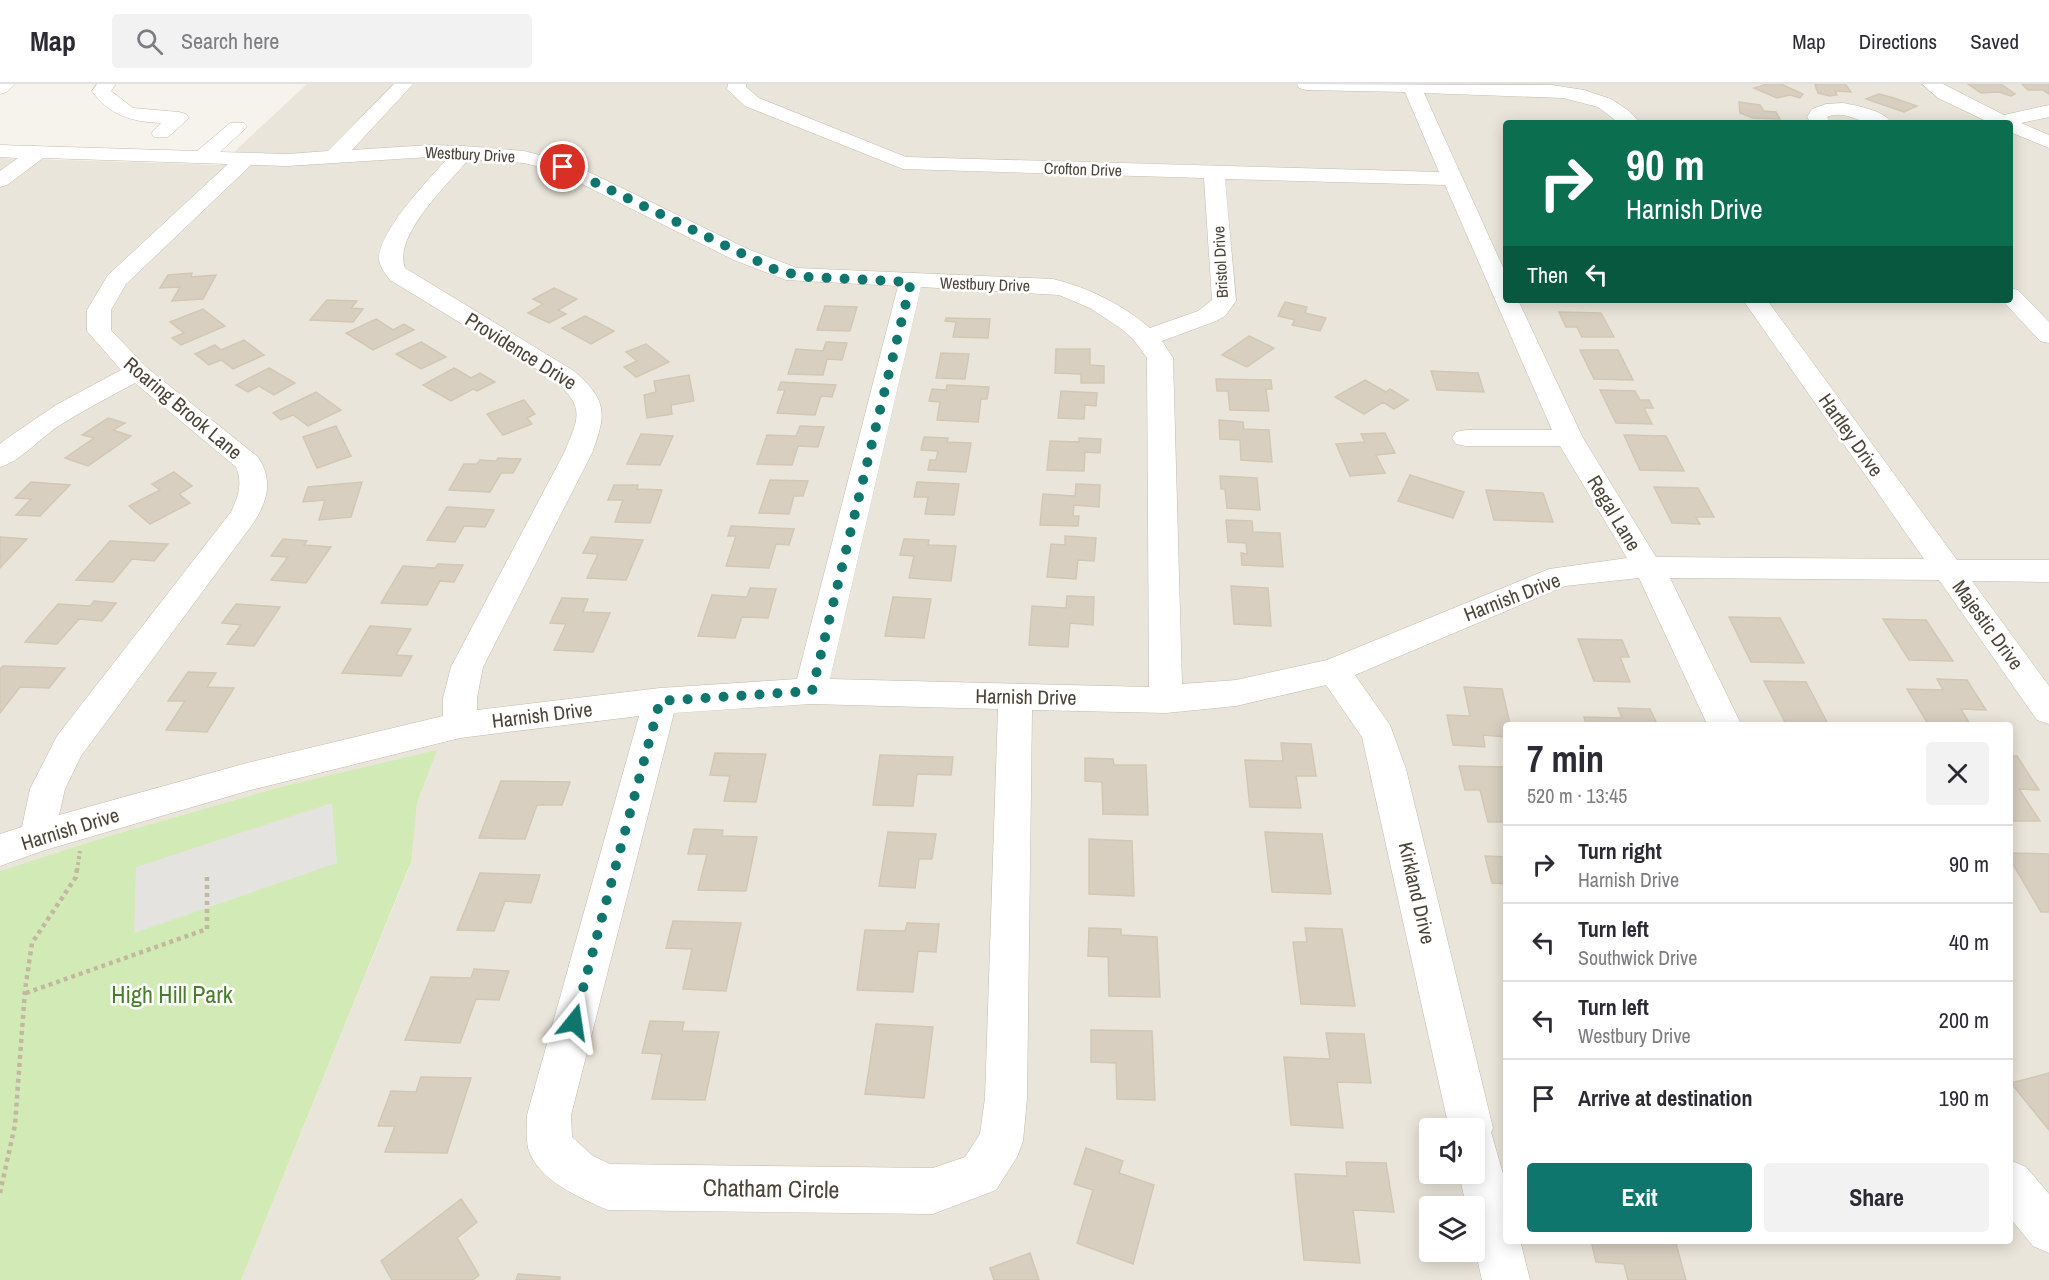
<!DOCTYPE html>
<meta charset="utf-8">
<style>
:root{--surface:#fff;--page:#f2f2f3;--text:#2b2b33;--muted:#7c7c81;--line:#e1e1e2;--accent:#0f766e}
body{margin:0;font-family:"Archivo Narrow",sans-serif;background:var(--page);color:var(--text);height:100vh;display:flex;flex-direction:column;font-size:22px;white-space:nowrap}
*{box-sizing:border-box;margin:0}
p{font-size:20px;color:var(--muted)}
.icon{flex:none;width:33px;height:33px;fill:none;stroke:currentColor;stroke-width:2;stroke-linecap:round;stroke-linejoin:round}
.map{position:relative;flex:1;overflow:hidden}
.side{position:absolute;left:1503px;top:638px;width:510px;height:522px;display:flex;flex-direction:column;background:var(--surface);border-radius:6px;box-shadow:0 3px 15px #0003}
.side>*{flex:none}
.banner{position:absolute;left:1503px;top:36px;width:510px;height:183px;border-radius:6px;box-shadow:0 3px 15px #0003;background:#0b6e4f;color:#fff;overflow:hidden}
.tools{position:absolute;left:1419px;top:1034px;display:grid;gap:12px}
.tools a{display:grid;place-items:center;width:66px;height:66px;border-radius:6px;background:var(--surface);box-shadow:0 3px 15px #0003;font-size:30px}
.pin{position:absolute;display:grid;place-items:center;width:51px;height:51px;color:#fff;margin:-26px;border:3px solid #fff;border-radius:50%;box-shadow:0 2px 6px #0007}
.me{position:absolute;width:66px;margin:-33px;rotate:15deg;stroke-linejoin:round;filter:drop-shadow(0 0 4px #0008)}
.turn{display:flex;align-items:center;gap:21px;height:126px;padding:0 24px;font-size:27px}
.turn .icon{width:78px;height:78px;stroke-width:2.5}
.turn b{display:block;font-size:42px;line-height:51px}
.then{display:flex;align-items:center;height:57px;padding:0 24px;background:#0003;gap:12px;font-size:22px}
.round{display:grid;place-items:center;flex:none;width:63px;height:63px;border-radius:6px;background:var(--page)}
.overview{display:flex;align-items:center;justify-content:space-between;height:102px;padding:0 24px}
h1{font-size:36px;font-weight:700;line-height:45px}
.cta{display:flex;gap:12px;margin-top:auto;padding:12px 24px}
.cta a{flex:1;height:69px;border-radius:6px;background:var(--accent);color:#fff;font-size:24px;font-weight:700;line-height:69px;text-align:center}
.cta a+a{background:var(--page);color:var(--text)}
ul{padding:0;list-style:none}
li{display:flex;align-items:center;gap:18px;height:78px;padding:0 24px;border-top:2px solid var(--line)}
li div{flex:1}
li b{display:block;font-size:22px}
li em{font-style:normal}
header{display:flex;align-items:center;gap:36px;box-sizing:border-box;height:84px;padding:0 30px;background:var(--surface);border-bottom:2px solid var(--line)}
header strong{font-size:28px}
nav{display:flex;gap:33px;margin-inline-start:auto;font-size:21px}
.search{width:420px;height:54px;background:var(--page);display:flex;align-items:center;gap:15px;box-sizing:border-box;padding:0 21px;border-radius:6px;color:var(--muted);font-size:22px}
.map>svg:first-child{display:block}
.residential{fill:#eae5da;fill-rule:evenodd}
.green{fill:#d2eab5}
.parking{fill:#e5e3e0}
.building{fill:#d8cfc1;stroke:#d3c7b4;stroke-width:1.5}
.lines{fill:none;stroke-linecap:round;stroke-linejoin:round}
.minor-casing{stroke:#c2bbae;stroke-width:1}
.path-far1{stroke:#c4b79f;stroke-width:4;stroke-dasharray:3 3;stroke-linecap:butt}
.path{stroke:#c4b79f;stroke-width:4.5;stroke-dasharray:4 4;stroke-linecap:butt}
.minor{fill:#fff;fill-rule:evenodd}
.route{stroke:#0f766e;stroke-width:10;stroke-dasharray:0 18}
.labels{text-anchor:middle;stroke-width:5;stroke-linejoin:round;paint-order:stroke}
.far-street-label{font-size:16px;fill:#4b4439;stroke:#fff}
.street-label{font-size:20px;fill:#4b4439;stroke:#fff}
.near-park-label{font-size:24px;fill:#4a7f2a;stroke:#fff}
.near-street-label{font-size:24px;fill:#4b4439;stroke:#fff}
</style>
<header>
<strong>Map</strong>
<div class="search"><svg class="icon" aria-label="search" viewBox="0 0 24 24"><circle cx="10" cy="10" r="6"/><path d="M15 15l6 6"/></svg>Search here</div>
<nav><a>Map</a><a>Directions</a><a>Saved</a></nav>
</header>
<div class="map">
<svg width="2049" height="1196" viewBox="0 0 2049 1196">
<rect width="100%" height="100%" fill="#f6f3ec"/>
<!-- residential -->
<path class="residential" d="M307,0H2049V1196H241L409,784L417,719L436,667L284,702L102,754L0,787V74L220,81ZM1506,39H2010V216H1506ZM1506,640H2010V1156H1506ZM1430,1044H1474V1089H1430ZM1430,1122H1474V1167H1430Z"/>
<!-- green -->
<path class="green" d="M437,666L417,719L411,778L241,1196H0V787L102,754L284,702Z"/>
<!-- parking -->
<path class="parking" d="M332,719L337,779L134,849L136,783Z"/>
<!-- building -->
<path class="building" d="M1767,0H1781L1803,10L1800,14L1790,11L1777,14L1754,4Z
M1817,0H1845L1851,8L1835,7L1837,11L1830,12L1818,9L1815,1Z
M1968,0H2001L2015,10L2011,12L1999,8L1981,9Z
M2022,0H2049V10L2043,6H2028Z
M1879,10L1894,14L1917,22L1904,28L1866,15Z
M1739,18L1760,21L1764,27L1776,28L1780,35L1753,34L1740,29Z
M192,189L191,193L216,191L203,215L172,217L180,203L160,204L168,191Z
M554,204L577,215L558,226L566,230L549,239L528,229L543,220L533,215Z
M327,216L357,217L351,224L363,225L353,238L310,236Z
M1285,218L1307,223L1305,229L1326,234L1320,247L1292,241L1295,236L1278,232Z
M825,222L857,223L850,247L817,246Z
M203,225L225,242L181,261L172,254L184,249L170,238Z
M1559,228L1601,229L1614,253H1582L1577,243H1566Z
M585,232L614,247L591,260L562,244Z
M946,234L990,235L988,254L953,253L956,238L945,237Z
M376,235L393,246L404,240L414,246L373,266L346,249Z
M1249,252L1274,264L1247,283L1222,271Z
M244,256L264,271L233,285L221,276L209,281L195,270L215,261L221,266Z
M421,258L446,273L421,285L396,270Z
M826,258L847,259L842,276L827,275L823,291L788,290L796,265L823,267Z
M646,260L669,278L636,293L624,283L637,277L626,268Z
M1056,265H1090V281L1104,282V299H1081V290L1055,289Z
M1580,266H1618L1633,296L1594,295Z
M941,269L969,270L965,295L936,294Z
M269,284L295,299L274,311L259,302L248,308L236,301Z
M454,284L471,294L480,289L495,298L477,307L473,305L451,317L423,301Z
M1431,287L1478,289L1484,308L1437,306Z
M689,291L694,317L671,321L672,330L647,334L644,311L656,308L654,297Z
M1216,295L1271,296L1272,305H1266L1269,327L1230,326L1228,307H1217Z
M1365,296L1386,308L1390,305L1408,316L1394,325L1383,318L1364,330L1335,313Z
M781,298L836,301L832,313L821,312L815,331L777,329L785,306H778Z
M947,301L989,303L987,315H981L978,338L937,336L940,318L929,317L932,305L946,306Z
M1600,306L1635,307L1640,316H1649L1653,324H1644L1652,340L1616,339Z
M1061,307L1097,309L1096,322L1085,321L1084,335L1058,334Z
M316,308L341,326L308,342L293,331L281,336L273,329Z
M524,316L535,330L527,334L532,340L503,351L487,330Z
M108,334L125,339L113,346L131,352L88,382L65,374L94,354L82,351Z
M1219,336L1243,338L1244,345L1269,346L1272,378L1241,376L1240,356L1220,355Z
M336,342L351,372L317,384L303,353Z
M800,342L824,343L818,363L798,362L792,381L757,380L767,351L796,352Z
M1385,349L1395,369L1376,371L1385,389L1350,392L1336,360L1365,358L1361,350Z
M641,350L673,352L660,381L627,380Z
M1624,351L1666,352L1684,387L1640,386Z
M924,353L948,354L947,358L971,359L966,388L928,386L930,376H936L938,367L921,366Z
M1079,354L1101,355L1100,369L1085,368L1084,387L1047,386L1050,357L1079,358Z
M498,374L521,375L513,389H501L490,408L449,406L464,380H477L480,376L496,377Z
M174,388L192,402L179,410L190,419L150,440L129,422L160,406L152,400Z
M1410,391L1464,408L1453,434L1398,417Z
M1220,392L1257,394L1260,426L1227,424L1225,405H1221Z
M770,396L808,397L803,412H794L789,430L759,429Z
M31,398L70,401L40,432L16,431L31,415L15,414Z
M362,398L351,433L319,436L325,416L303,418L308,403Z
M917,398L959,400L954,431L925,430L928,413H914Z
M1076,400L1100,401L1099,423L1074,421L1073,432H1079L1078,442L1040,441L1043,410L1075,412Z
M614,401H638L637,405L662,406L650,439L615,438L623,416H608Z
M1654,403L1698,404L1714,433H1696L1700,440L1672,439Z
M1486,406L1543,409L1553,438L1494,436Z
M447,423L494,426L485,443L464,442L455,458L427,456Z
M1226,436L1252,437L1253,448L1280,449L1283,483L1242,481L1241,469L1247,470L1246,459L1228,458Z
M731,442L794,445L789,461L776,460L769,484L726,482L736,452H728Z
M1065,452L1096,454L1094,477L1078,476L1076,495L1047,493L1051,460L1065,461Z
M0,453L27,455L0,484Z
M591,453L643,456L626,496L587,494L598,470L583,469Z
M283,455L307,457L304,461L331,463L306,499L271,496L288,473L271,472Z
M904,455L929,456L928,461L956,462L951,497L909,494L914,472L900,471Z
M110,457L168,460L154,477L132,475L113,498L76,496Z
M438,480L463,481L454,498L440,497L427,521L381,519L403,482L435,484Z
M1231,502L1268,504L1271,542L1234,540Z
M750,504L776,505L768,534L742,533L735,554L698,552L712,511L747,513Z
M1067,512L1094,513L1093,541L1070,539L1068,563L1029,561L1032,522L1066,524Z
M893,513L931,515L924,554L885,552Z
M562,514L588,515L583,528L610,529L593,568L554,566L566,540L550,539Z
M94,517L116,519L102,537L79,535L57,560L25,558L58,520L90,522Z
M236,520L280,523L254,562L227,560L241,541L222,539Z
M1729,533L1780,534L1804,579L1751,578Z
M1883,535L1926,536L1953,577L1909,576Z
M370,542L411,545L396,571L412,572L401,592L342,589Z
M1578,555L1622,556L1629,573H1620L1630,598L1594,597Z
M3,582L65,584L49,604L20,603L0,629V585Z
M188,588L216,589L207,603L234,604L207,648L166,646L185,617H168Z
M1937,595L1967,596L1986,626L1961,625L1970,640H1928L1907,605L1943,606Z
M1764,597L1806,598L1828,640H1786Z
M1464,603L1502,605L1510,640H1506V653L1483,651L1485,663L1453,661L1447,631L1470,632Z
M1618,624L1650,625L1657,640H1586L1584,633L1622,634Z
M1281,659L1311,660L1316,692H1296L1301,724L1250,723L1245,676L1283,677Z
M715,669L766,670L756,718L724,717L730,692L710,691Z
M880,671L953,673L951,691L917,690L913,722L873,721Z
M2010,672H2017L2039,706L2019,705L2040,737H2010Z
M1085,674L1113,675L1114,681H1146L1148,731L1103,730L1102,698L1085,697Z
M1459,682L1506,683V738H1488L1480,706H1465Z
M501,697L570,698L562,721H537L525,755L479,754Z
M694,745L723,746L722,752L757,753L746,807L698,806L707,770H688Z
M888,748L936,750L932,775H919L915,804L879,802Z
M1265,748L1322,750L1331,810L1272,808Z
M1089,755L1132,757L1134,812L1089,810Z
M2010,769L2049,770V828H2041L2010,775Z
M1485,772L1506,773V800L1492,799Z
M480,789L540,791L531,819L505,817L494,847L457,846Z
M673,837L741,839L726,907L683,905L692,865L666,864Z
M907,839L939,840L936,868L918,867L913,908L857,906L865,846L905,847Z
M1089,844L1121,845V851L1157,853L1160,913L1109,912L1108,873L1088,872Z
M1305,844L1342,845L1355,922L1301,920L1293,858H1307Z
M474,885L509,887L499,916L476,915L460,959L405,956L431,893L471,894Z
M650,937L684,938L682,947L719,948L705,1016L652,1015L662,970L642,969Z
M876,940L933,943L924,1014L865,1010Z
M1091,946L1152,947L1155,1016L1117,1015L1116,979L1091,978Z
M1326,949L1364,950L1371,999L1337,998L1343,1044L1291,1041L1284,973L1330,975Z
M2049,989V1046L2011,999Z
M421,993L471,994L447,1069L385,1068L395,1042H378L391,1007L416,1008Z
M1086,1064L1123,1077L1119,1089L1154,1101L1133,1180L1077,1159L1093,1106L1074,1100Z
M1346,1078L1386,1079L1394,1128L1353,1126L1360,1179L1304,1176L1295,1090L1347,1092Z
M461,1115L477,1138L457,1154L479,1191L473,1196H392L381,1177Z
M1591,1156H1675L1686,1196H1628L1624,1180L1596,1178Z
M1030,1169L1039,1196H994L990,1184Z
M518,1190L560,1193V1196H516Z"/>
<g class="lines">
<defs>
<path id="minor" d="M0,0H15L7,8L0,10Z
M97,0H116L111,7L133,24L179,28L186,30L189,34L168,53H154L151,49L161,39C132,38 109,31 92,7Z
M394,0H413L352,66L430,61L464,62L524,67L570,79L750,166L797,184L1053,195C1090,204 1121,220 1150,244L1198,227L1212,216L1204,94L903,85L745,22L727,5L728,0H746V3L759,14L906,73L1439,88L1405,8L1306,6L1299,4L1297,0L1552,1L1584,6L1611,15L1629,27L1640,39H1619L1598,23L1563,14L1424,9L1506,190V216H1518L1583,354L1656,473L1924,475L1743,216H1767L1957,476H2049V498L1972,497L2049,602V640L2037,636L1939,496L1670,494L1741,640H1707L1639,494L1565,502L1355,591L1390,641L1406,685L1493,1044L1491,1048L1506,1100V1156H1520L1530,1196H1482L1474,1161V1122H1466L1459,1089H1474V1044H1449L1362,653L1326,601L1236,622L1166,629L1032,626L1027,1014L1023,1057L1017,1073L996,1106L933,1130L608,1126C580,1114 537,1096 528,1064C526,1054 527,1041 527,1031L639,632L460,654L247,707L42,767L0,782V750L22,743L30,705L57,652L231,428C238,413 243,400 236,383L135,299C109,313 82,327 57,343C39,355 21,377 0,383V360L6,355L56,321L121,286L87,247V226L108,191L228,80L43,74L7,101L0,103V87L18,74L0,73V61L197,67L230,39H244L247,43L220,68L287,70L328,67ZM430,73L448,74C430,94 378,148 379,175C380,183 385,189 390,196L556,297C586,325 578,335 564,369L451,583L443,614V632L247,679L59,731L65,705L81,672L254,438C268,416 273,396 258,373L146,283L111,246V226L126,200L251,81L287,82ZM469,75L524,79L556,87L734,176L786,196L898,202L797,595L660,604L477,626V614L483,583L592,369C607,329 607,316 574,287L405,184C392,152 450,98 469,75ZM1225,95L1445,101L1552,346H1466L1456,348L1452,354L1456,360L1466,362H1560L1627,474L1549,485L1327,576L1236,596L1182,600L1173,274L1162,257L1216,237L1225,232L1236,217ZM921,203L1059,211L1090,224L1120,244L1133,255L1147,274L1149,603L830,595ZM811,620L998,625L985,1014L980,1050L965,1073L933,1084L610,1080L593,1072L572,1053L571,1031L674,629Z
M1922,0H1943L2004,31L2049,21V33L2021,39L2049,51V64L2010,48V39H1982L1984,36L1938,14Z
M1843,19C1858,22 1883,26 1892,39C1884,39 1874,41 1866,38C1852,34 1841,27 1827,33L1831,39H1811L1807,33L1812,25L1826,20Z
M2010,204L2018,206L2049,238V259L2040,257L2002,216H2010Z
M2010,1076L2026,1083L2049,1110V1169L2033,1162L2010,1134Z"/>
</defs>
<!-- minor casing -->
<use href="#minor" class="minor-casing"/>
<!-- path-far1 -->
<path class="path-far1" d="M77,787L80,767"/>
<!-- path -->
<path class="path" d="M26,909L207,845V790
M0,1109L15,1041L25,906L32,859L76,793L77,785"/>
<!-- minor -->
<use href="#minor" class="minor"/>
</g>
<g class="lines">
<!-- route -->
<path class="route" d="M563,83L778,187L809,193L911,198L812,607L660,617L574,938"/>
</g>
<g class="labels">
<!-- far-street labels -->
<g class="far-street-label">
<text transform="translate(470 70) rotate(3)" y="6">Westbury Drive</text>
<text transform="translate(1083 85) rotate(2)" y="6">Crofton Drive</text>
<text transform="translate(1220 178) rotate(-93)" y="6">Bristol Drive</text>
<text transform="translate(985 200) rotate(2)" y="6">Westbury Drive</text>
</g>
<!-- street labels -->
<g class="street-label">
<text transform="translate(521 267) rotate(32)" y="7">Providence Drive</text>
<text transform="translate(183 324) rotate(40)" y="7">Roaring Brook Lane</text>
<text transform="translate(1851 351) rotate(55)" y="7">Hartley Drive</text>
<text transform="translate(1614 429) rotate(59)" y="7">Regal Lane</text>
<text transform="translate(1512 513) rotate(-21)" y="7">Harnish Drive</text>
<text transform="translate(1988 541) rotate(54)" y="7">Majestic Drive</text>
<text transform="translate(1026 613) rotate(1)" y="7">Harnish Drive</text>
<text transform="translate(542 631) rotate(-7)" y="7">Harnish Drive</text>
<text transform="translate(70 745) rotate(-17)" y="7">Harnish Drive</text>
<text transform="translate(1417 809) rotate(77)" y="7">Kirkland Drive</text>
</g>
<!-- near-park labels -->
<g class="near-park-label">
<text x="172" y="919">High Hill Park</text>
</g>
<!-- near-street labels -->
<g class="near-street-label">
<text transform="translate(771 1105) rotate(1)" y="8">Chatham Circle</text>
</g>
</g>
</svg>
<div class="tools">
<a><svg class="icon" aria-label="sound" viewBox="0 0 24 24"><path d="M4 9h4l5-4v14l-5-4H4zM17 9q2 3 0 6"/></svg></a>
<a><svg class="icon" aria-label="layers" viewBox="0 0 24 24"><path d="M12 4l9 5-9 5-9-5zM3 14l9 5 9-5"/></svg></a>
</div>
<div class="pin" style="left:563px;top:83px;background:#d93025"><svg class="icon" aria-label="arrive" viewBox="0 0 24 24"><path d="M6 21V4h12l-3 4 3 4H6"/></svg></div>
<svg class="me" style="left:574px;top:938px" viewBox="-20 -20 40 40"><path d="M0-17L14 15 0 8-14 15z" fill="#0f766e" stroke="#fff" stroke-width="4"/></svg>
<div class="banner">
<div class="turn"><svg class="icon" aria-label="right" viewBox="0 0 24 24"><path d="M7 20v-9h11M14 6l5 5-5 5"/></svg><div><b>90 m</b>Harnish Drive</div></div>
<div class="then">Then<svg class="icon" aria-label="left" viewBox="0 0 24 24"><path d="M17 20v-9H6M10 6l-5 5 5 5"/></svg></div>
</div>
<section class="side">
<div class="overview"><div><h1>7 min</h1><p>520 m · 13:45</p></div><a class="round"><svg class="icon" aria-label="close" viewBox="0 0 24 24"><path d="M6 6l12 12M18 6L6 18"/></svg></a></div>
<ul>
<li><svg class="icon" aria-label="right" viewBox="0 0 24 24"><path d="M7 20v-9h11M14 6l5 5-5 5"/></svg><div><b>Turn right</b><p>Harnish Drive</p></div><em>90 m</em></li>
<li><svg class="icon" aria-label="left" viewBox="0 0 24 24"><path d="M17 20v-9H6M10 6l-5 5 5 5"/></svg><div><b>Turn left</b><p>Southwick Drive</p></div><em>40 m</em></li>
<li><svg class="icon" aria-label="left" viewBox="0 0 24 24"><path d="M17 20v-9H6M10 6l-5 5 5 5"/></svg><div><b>Turn left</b><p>Westbury Drive</p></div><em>200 m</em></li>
<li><svg class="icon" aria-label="arrive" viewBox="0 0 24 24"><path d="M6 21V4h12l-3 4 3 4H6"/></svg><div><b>Arrive at destination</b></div><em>190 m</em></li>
</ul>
<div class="cta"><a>Exit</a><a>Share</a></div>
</section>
</div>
